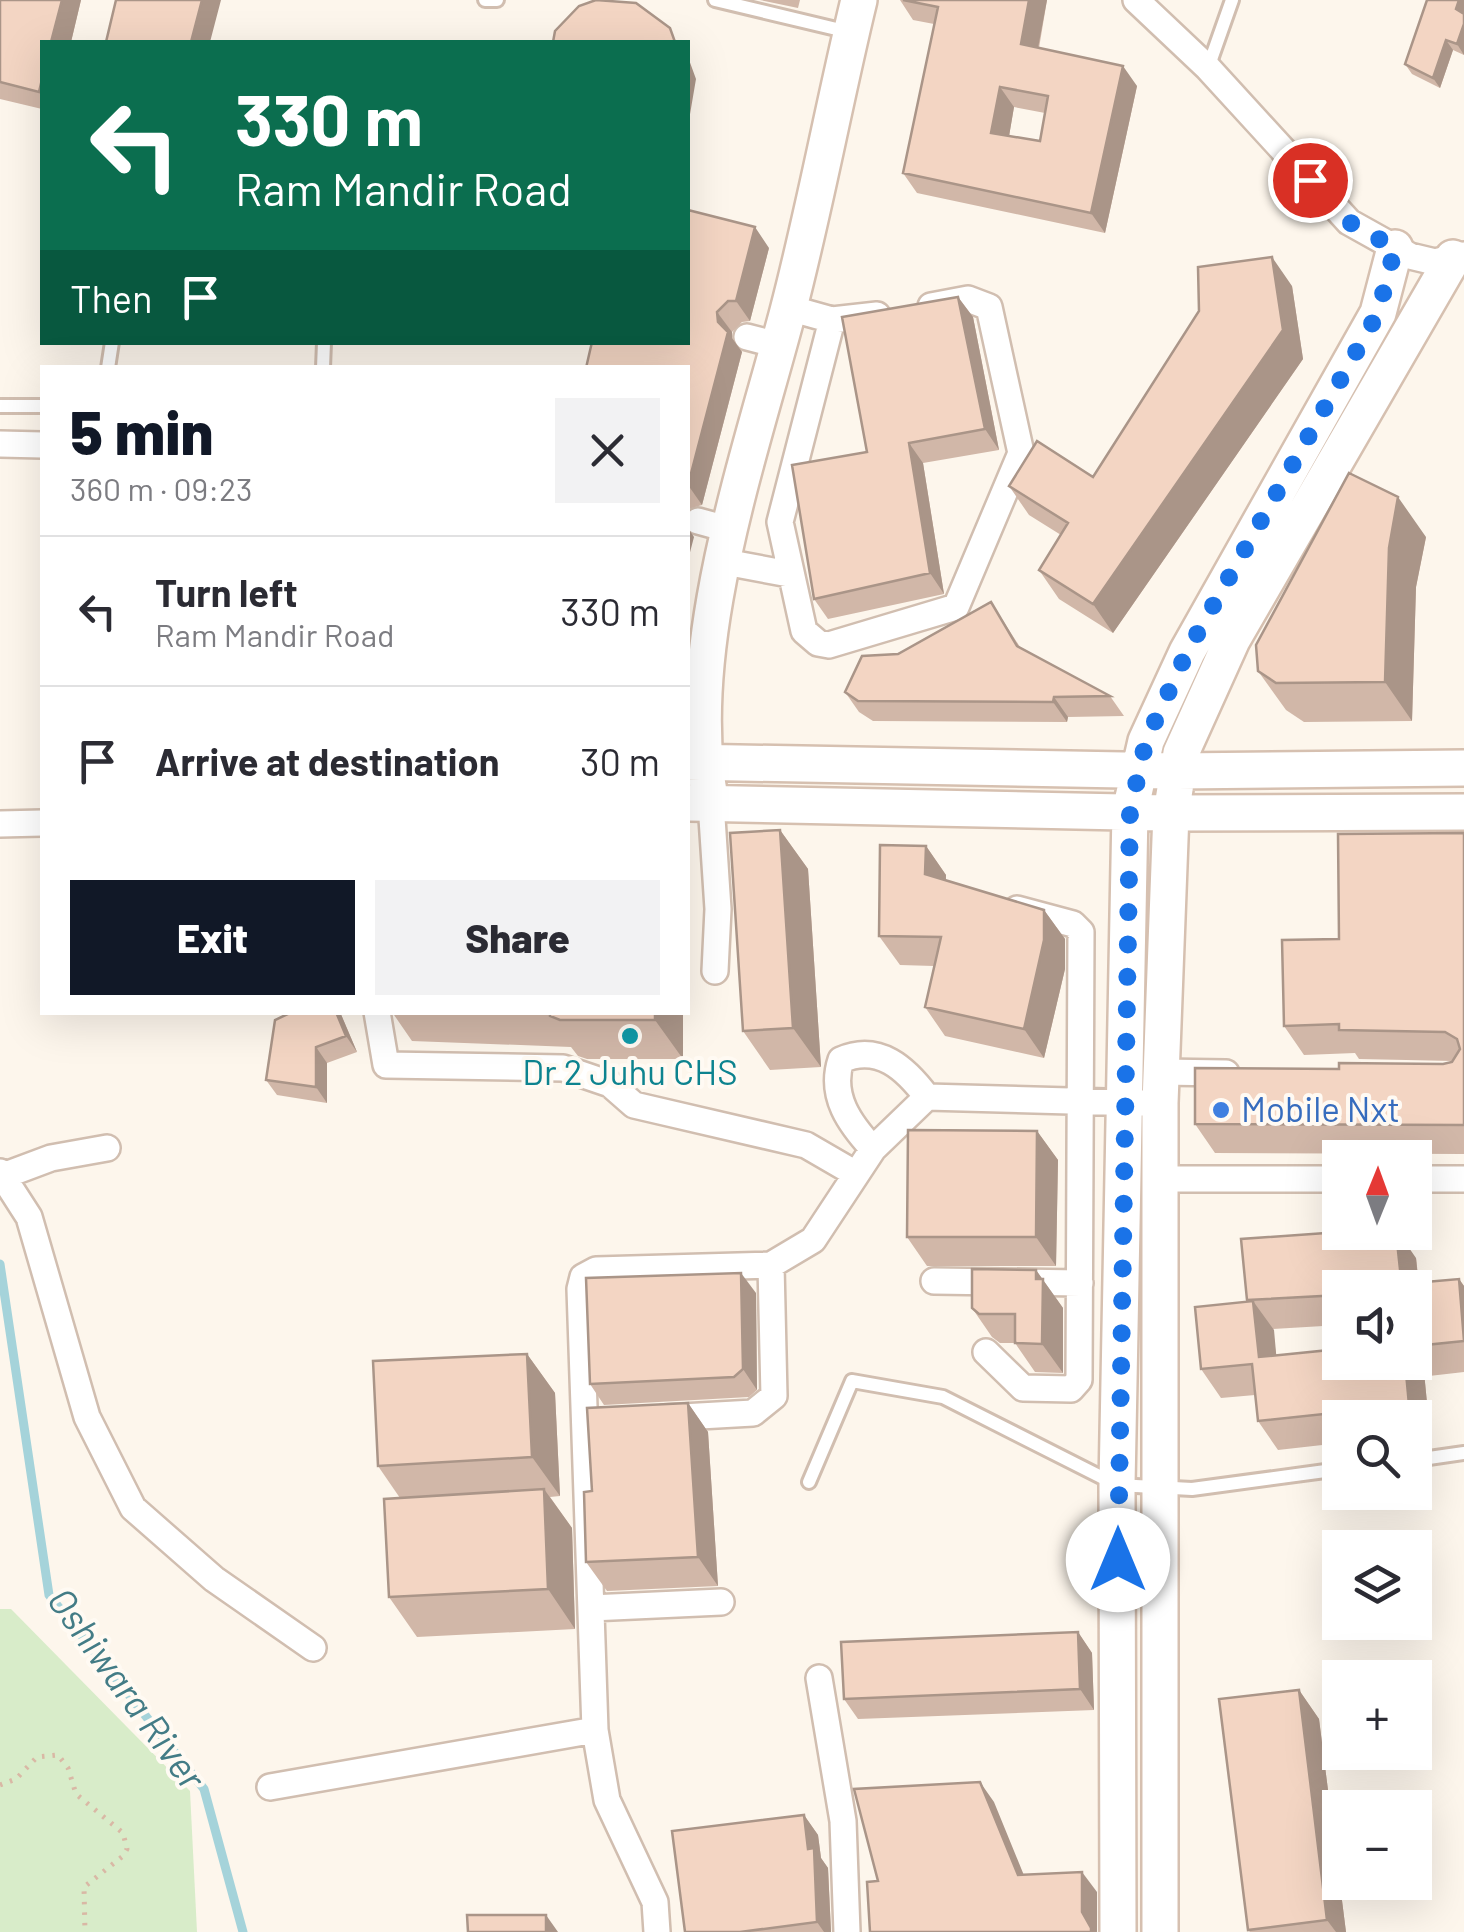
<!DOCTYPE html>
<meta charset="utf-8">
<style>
:root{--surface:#fff;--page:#f2f2f3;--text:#2b2b33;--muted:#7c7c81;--line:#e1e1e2;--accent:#111827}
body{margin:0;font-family:Barlow,sans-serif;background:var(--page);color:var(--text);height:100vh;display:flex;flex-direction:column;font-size:38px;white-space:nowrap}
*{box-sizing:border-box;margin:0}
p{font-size:32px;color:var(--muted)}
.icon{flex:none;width:55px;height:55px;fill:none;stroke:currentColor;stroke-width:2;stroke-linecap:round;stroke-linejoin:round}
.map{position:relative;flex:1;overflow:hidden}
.side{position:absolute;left:40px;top:365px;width:650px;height:650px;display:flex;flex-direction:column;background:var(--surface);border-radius:0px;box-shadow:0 10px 40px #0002}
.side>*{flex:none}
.hud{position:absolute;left:40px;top:40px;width:650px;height:305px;border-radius:0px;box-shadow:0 10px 40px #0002;background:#0b6e4f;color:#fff;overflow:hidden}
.needle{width:65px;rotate:1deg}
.controls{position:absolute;left:1322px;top:1140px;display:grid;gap:20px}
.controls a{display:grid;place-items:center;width:110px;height:110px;border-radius:0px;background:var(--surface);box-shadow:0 10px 40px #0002;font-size:50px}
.pin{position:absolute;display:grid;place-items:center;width:85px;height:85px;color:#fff;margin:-42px;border:5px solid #fff;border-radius:50%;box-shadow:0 2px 10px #0007}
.me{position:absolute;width:110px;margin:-55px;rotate:0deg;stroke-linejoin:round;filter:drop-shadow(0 0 8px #0008)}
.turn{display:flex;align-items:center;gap:35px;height:210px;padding:0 30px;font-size:45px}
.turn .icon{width:130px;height:130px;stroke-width:2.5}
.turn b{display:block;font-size:70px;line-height:85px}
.then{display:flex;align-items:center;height:95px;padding:0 30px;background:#0003;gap:20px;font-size:38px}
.round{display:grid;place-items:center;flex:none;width:105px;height:105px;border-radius:0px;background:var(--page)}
.headline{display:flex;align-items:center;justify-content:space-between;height:170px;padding:0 30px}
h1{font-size:60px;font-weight:800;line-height:75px;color:var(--accent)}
.action{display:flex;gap:20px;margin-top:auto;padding:20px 30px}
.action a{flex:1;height:115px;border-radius:0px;background:var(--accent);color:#fff;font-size:40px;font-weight:800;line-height:115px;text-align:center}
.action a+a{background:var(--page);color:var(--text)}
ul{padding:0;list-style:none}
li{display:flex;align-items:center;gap:30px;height:150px;padding:0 30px;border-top:2px solid var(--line)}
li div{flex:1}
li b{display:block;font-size:38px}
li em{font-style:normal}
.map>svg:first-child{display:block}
.green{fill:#d8ecc9}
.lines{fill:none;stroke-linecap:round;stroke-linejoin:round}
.stream{stroke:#a5d3da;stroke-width:9}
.lane-casing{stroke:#d1beb0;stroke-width:18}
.street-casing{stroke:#d1beb0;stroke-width:30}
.secondary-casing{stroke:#d6c0b0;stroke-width:40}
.path{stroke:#d9b8a5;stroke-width:5;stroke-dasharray:2.5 8;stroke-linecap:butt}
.lane{stroke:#fff;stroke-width:12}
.street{stroke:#fff;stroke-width:25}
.secondary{stroke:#fff;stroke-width:35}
.wall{fill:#d1b7a8;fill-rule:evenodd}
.shaded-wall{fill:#aa9588}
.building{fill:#f3d5c3;stroke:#aa9588;stroke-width:2.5;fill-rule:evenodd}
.route{stroke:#1a73e8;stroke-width:18;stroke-dasharray:0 32.4}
.culture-dot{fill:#0f9aa8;stroke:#fffaf3;stroke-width:4}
.shop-dot{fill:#3f7fe0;stroke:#fffaf3;stroke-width:4}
.labels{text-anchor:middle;stroke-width:8;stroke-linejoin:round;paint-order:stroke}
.culture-label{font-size:35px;fill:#0d838f;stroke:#fffaf3}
.shop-label{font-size:35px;fill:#366cbe;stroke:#fffaf3;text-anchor:start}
.water-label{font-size:38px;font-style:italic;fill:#437c86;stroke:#fffaf3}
</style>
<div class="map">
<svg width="1464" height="1932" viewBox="0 0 1464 1932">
<rect width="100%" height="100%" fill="#fdf6ec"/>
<!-- green -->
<path class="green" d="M0,1609H11L190,1791L197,1932H0Z"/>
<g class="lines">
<!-- stream -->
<path class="stream" d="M0,1264L49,1595L204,1789L243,1932"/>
<defs>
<path id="lane" d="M485,0H497
M715,0L849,32
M1208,68L1232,0
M108,368L112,342
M323,368L324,342
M0,406H42
M1415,1460L1464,1453
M809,1482L852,1381L943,1397L1117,1485L1192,1489L1340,1469"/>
<path id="street" d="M1136,0L1208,68L1349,222L1410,256L1435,262L1464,255
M789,308L832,320L877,315
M832,320L780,522L804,631L818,643L829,645L956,607L1021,453L989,307L968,299L931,306
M747,337L778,345
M0,444L42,445
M698,521L731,530
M725,562L789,574
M711,803L718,909L715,971
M0,824L42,823
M377,1012L386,1065L563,1068L610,1084L634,1105L806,1145L856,1174
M1161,1072L1226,1073
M873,1149C850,1124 829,1096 841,1060C879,1043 906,1069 927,1097L1142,1103
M0,1172L29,1217L87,1417L133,1508L214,1579L313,1648
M3,1176L51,1158L107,1148
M1161,1179H1340
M1415,1179H1464
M934,1281L1080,1283
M986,1352L1023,1388L1071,1389L1079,1380L1081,932L1073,924L1017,909
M664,1418L753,1413L774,1396L771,1265
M591,1608L721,1602
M819,1678L843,1821L847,1932
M270,1787L595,1730
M657,1932L655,1902L607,1800L595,1730L580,1289L583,1277L596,1270L771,1265L813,1240L873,1149L927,1097"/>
<path id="secondary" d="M688,762L1177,771L1464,768
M690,803L1171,813L1464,812
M711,803C680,652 749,459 788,311C815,208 834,103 859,0
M1118,1932L1117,1485L1130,811L1146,741L1187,652L1378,313L1395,248
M1160,1932V1103L1171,813L1181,753L1232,640L1453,258"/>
</defs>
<!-- lane casing -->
<use href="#lane" class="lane-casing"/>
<!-- street casing -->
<use href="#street" class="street-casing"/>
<!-- secondary casing -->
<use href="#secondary" class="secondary-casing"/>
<!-- path -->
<path class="path" d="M0,1785L16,1779L37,1757L58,1755L68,1768L76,1794L123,1833L127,1849L123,1856L84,1887L85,1932"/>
<!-- lane -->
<use href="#lane" class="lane"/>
<!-- street -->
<use href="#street" class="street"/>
<!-- secondary -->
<use href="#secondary" class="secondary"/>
</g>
<!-- wall -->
<path class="wall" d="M0,0H81L71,42H42V109L0,99Z
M760,0H800L798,8Z
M900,0H1047L1039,48L1137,86L1105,233L917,193L903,173L934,24L913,20ZM1014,107L1045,113L1040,141L1009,136Z
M1464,0V55L1453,50L1440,88L1412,74L1405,64Z
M769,248L750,321L742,322L732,332V338L742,352L702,505L688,509V368L583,342H688Z
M1292,286L1303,359L1113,633L1059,599L1039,570L1061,535L1029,515L1009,486L1093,477Z
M958,297L973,317L999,450L923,463L944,594L828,619L814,599L867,452Z
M1426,537L1416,587L1412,721L1304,722L1286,710L1258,671Z
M991,602L1020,647L1110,696L1124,716L1068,717L1067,722L873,721L859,712L845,692L898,654Z
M780,830L808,869L821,1067L770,1070L743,1031Z
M1464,833V1154L1215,1153L1195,1124L1339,1069L1443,1064L1453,1061L1359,1059L1355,1053L1304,1055L1284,1026L1339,939Z
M926,846L946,875V880L1044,910L1065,939V969L1044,1058L945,1036L925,1007L934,966L900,965L879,936Z
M292,1012H340L357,1052L327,1063V1103L277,1095L266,1080Z
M392,1012H683V1059H587L578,1056L571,1047L412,1041Z
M1037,1131L1058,1160L1056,1266H927L907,1237Z
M1416,1258L1419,1283L1459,1279L1464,1286V1372L1429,1376L1415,1355V1288H1340V1325L1273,1329L1276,1356L1424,1372L1430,1434L1415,1435V1418H1340V1443L1278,1450L1258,1421L1255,1395L1221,1398L1201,1369L1248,1302L1247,1300Z
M1036,1270L1063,1308V1373L1035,1372L1015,1343H1000L992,1337L972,1308Z
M756,1293L757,1390L749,1397L604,1405L590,1384Z
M527,1354L555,1393L560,1496L550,1497L572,1528L575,1629L417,1637L389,1597L400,1498L378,1466Z
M688,1403L708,1432L718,1586L607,1591L586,1562L592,1491Z
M1078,1632L1092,1653L1094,1710L858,1719L844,1699Z
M1299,1690L1319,1719L1346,1932H1250L1248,1930Z
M804,1815L818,1835L821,1858L828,1868L831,1932H685Z"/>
<!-- shaded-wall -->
<path class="shaded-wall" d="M62,0H81L71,42H51Z
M202,0H221L210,42H191Z
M1029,0H1047L1035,64L1021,44Z
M1459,0H1464V17L1456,9Z
M1464,24V55L1457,44Z
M1446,40L1453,50L1440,88L1433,78Z
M688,57L696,79L688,126Z
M1123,66L1137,86L1105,233L1091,213Z
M1000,87L1014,107L1006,154L991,133Z
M755,227L769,248L750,321L736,301Z
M1272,257L1292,286L1303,359L1113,633L1093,604Z
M958,297L973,317L999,450L985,429Z
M717,312L732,332V338L742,352L702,505L688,485L718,322Z
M909,443L923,463L944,594L930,573Z
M1398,497L1426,537L1416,587L1412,721L1385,682L1389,548Z
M688,528L694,537L688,560Z
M1054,697L1068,717L1067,722L1053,702Z
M780,830L808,869L821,1067L793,1028Z
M926,846L946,875L945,903L925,874Z
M1044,910L1065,939V969L1044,1058L1024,1029Z
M336,1012H340L357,1052L346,1036Z
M655,1012H683V1059L655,1020Z
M316,1047L327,1063V1103L316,1087Z
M1037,1131L1058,1160L1056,1266L1036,1237Z
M1396,1232H1398L1416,1258L1422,1320L1402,1288Z
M1036,1270L1063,1308V1373L1042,1344Z
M741,1273L756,1293L757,1390L743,1369Z
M1459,1279L1464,1286V1334Z
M1253,1301L1274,1330L1279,1386L1259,1357Z
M527,1354L555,1393L560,1496L532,1457Z
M1415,1360L1424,1372L1430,1434L1409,1405L1405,1362H1415Z
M688,1403L708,1432L718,1586L698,1557Z
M544,1489L572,1528L575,1629L548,1589Z
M1078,1632L1092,1653L1094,1710L1080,1689Z
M1299,1690L1319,1719L1346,1932H1336L1327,1920Z
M980,1782L994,1802L1032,1895L1018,1875Z
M804,1815L818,1835L821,1858L828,1868L831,1932H824L817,1922Z
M1082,1872L1097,1892V1932H1091L1082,1912Z
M546,1915L558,1932H546Z"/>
<!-- building -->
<path class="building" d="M0,0H62L51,42H42V79L39,92L0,82Z
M116,0H202L191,42H106Z
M596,0L636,3L670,28L675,42H553L555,31L579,6Z
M903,0H1029L1021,44L1123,66L1091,213L903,173L938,7ZM1000,87L1048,96L1040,141L991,133Z
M1427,0H1459L1456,9L1464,14V24L1457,44L1446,40L1433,78L1405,64Z
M688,210L755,227L736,301H728L717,312L718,322L728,332L688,485V368H586L592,342H688Z
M1272,257L1283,330L1093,604L1039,570L1068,523L1009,486L1037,441L1093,477L1199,311L1198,267Z
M958,297L985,429L909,443L930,573L814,599L792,465L867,452L842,317Z
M1349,473L1398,497L1389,548L1385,682L1276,683L1258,671L1256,645Z
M991,602L1017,646L1110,696L1054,697L1053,702L858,701L845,692L862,656L898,654Z
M780,830L793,1028L743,1031L730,833Z
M1464,833V1125L1195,1124V1068L1339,1069V1063L1443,1064L1452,1062L1460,1049L1457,1039L1445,1032L1339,1030V1024L1284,1026L1282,940L1339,939L1338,834Z
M880,845L926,846L925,874L1044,910V940L1024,1029L925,1007L941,937L879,936Z
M292,1012H336L346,1036L316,1047V1087L266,1080L275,1020Z
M550,1012H655V1020H560L550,1016Z
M908,1130L1037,1131L1036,1237H907Z
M1340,1232H1396L1402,1288H1340V1295L1247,1300L1241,1239Z
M972,1269L1036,1270V1279H1043L1042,1344L1015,1343V1314H979L972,1308Z
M741,1273L743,1369L734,1377L590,1384L586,1278Z
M1459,1279L1464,1341L1415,1346V1288H1403V1284Z
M1253,1301L1259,1357L1340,1349V1362H1405L1409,1405L1258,1421L1252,1364L1201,1369L1195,1307Z
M527,1354L532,1457L378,1466L373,1361Z
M688,1403L698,1557L586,1562L584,1492L592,1491L587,1408Z
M544,1489L548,1589L389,1597L384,1499Z
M1078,1632L1080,1689L844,1699L841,1642Z
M1299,1690L1327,1920L1248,1930L1219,1699Z
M980,1782L1018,1875L1082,1872V1912L1091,1928V1932H870L867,1882L878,1881L854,1789Z
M804,1815L808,1849L814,1848L817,1922L740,1932H685L672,1831Z
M467,1915H546V1932H468Z"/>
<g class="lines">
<!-- route -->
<path class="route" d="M1118,1560L1130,811L1146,741L1187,652L1378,313L1395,248L1349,222L1310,180"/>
</g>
<!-- markers -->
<circle class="culture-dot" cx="630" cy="1036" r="10"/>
<circle class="shop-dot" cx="1221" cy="1110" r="10"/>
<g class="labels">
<!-- culture labels -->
<g class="culture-label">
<text x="630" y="1085">Dr 2 Juhu CHS</text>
</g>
<!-- shop labels -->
<g class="shop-label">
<text x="1241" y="1122">Mobile Nxt</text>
</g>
<!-- water labels -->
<g class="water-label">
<text transform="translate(126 1689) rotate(54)" y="13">Oshiwara River</text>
</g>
</g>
</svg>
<div class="controls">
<a><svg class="needle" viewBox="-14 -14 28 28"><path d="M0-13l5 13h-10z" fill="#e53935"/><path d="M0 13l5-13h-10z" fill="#7c7c81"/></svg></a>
<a><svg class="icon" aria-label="sound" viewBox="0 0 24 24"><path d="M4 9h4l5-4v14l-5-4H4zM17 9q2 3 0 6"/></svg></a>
<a><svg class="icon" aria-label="search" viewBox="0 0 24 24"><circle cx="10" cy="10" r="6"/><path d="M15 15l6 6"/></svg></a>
<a><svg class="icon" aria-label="layers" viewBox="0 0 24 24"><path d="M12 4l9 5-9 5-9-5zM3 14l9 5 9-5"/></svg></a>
<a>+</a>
<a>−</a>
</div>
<div class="pin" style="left:1310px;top:180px;background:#d93025"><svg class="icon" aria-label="arrive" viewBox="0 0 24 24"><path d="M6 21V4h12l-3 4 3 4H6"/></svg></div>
<svg class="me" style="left:1118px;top:1560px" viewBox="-20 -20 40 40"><circle r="19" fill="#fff"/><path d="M0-13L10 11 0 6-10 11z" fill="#1a73e8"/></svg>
<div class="hud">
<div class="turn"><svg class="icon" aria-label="left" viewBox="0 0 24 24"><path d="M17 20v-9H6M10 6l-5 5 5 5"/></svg><div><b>330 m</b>Ram Mandir Road</div></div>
<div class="then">Then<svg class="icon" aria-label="arrive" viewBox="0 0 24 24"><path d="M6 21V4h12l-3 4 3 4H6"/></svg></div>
</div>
<section class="side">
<div class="headline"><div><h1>5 min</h1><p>360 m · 09:23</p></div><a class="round"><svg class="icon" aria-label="close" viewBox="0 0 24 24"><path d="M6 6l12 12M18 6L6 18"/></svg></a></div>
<ul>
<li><svg class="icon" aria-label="left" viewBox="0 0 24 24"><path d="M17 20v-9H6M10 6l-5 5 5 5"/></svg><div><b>Turn left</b><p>Ram Mandir Road</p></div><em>330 m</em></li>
<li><svg class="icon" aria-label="arrive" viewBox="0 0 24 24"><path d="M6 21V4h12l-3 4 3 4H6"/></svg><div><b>Arrive at destination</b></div><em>30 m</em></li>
</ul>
<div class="action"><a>Exit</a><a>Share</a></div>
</section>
</div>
